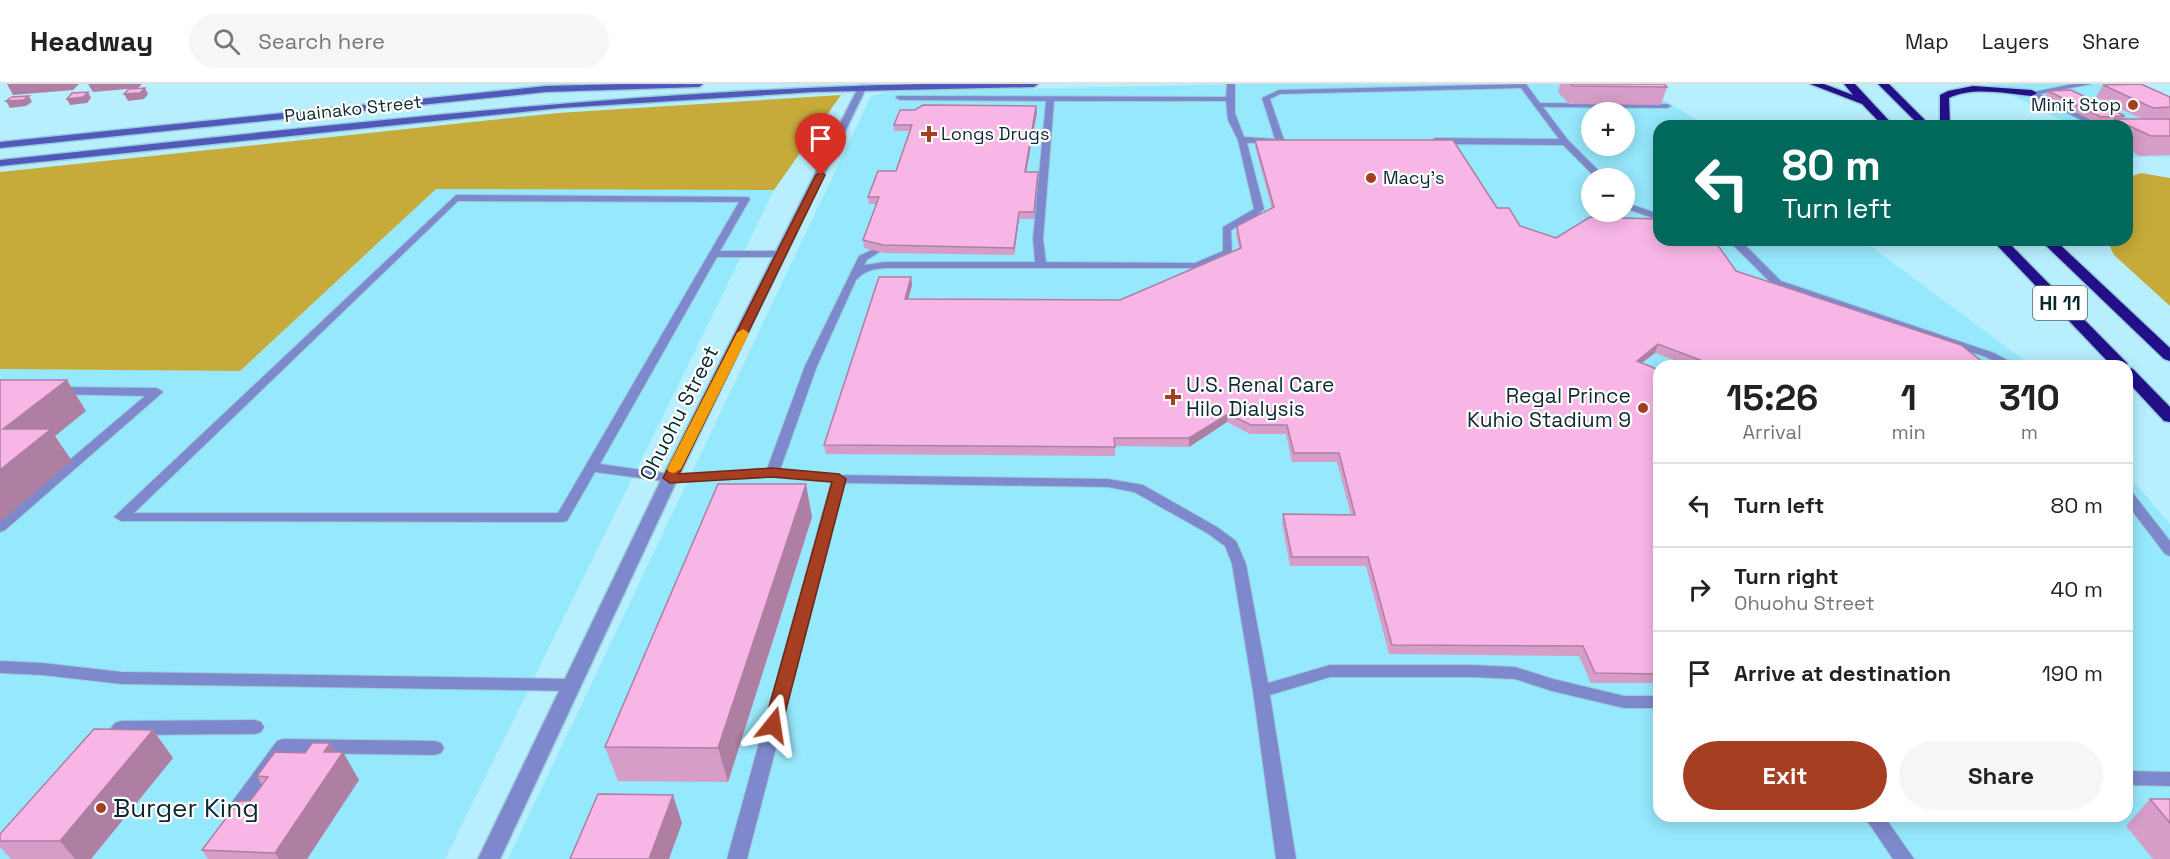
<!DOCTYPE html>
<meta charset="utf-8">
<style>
:root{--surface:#fff;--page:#f6f6f6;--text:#222;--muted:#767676;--line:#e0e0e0;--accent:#a63e22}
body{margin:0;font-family:"Space Grotesk",sans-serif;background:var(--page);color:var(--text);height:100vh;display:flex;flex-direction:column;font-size:22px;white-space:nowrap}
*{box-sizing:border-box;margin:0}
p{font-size:20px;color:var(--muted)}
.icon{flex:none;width:33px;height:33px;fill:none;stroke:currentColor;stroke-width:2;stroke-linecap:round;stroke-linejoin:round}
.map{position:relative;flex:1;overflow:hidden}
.drawer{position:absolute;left:1653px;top:276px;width:480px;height:462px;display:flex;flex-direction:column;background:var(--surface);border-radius:18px;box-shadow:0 3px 15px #0003}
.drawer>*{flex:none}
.hud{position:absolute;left:1653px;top:36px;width:480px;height:126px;border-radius:18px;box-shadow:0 3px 15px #0003;background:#00695c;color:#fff;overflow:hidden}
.controls{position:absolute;left:1581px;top:18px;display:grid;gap:12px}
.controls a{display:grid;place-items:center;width:54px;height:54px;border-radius:50%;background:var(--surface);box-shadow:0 3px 15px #0003;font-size:30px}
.pin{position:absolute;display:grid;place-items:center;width:51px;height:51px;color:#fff;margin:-62px -26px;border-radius:50% 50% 50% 0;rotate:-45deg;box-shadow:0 0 6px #0007}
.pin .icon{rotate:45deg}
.me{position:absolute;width:66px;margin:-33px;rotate:15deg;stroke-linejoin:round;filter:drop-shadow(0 0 4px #0008)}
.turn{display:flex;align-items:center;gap:21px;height:126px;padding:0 30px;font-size:27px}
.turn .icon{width:78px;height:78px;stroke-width:2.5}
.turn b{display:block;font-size:42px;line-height:51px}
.eta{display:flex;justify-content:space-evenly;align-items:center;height:102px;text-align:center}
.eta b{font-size:36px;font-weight:700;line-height:42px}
.action{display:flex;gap:12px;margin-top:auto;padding:12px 30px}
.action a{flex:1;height:69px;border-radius:36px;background:var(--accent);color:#fff;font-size:24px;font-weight:700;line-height:69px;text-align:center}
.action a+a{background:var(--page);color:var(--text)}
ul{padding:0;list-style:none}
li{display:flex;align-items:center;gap:18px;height:84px;padding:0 30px;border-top:2px solid var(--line)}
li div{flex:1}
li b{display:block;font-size:22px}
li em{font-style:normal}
header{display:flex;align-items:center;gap:36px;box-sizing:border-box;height:84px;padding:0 30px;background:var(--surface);border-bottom:2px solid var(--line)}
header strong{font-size:28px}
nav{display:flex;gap:33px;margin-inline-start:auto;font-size:21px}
.search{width:420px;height:54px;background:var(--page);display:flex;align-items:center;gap:15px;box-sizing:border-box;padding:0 21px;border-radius:33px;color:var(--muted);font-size:22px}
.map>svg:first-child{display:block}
.built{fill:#96e8fc;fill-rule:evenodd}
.forest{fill:#c6ab3a}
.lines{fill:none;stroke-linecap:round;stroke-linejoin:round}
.lane-casing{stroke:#99cbd9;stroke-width:2}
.street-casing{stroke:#99cbd9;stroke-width:3}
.secondary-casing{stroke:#99cbd9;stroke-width:3}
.highway-casing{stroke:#99cbd9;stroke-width:3}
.lane{fill:#7d89cc;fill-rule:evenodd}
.street{fill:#7d89cc;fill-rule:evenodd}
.secondary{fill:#5059bb;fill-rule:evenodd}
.highway{fill:#231089;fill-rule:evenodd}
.wall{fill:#d59dc7}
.shaded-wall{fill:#ae7fa2}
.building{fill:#f8b6e7;stroke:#ae7fa2;stroke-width:1.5}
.route{fill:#a63e22;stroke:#6c2816;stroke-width:1.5}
.slow{fill:#f59e0b}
.poi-dot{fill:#a63e22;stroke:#fff;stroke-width:2}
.labels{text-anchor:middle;stroke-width:4.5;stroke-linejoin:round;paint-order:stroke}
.far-poi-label{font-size:18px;fill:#0b292f;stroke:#fff;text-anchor:start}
.far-street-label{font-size:18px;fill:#0b292f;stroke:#fff}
.shield{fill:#fff;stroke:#54696d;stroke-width:1.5}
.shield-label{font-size:20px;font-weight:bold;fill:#0b292f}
.poi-label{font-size:21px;fill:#0b292f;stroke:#fff;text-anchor:start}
.street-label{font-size:21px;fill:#0b292f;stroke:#fff}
.near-poi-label{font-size:26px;fill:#0b292f;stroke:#fff;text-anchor:start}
</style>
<header>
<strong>Headway</strong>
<div class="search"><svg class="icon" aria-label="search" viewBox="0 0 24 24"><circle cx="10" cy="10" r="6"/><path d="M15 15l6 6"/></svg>Search here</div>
<nav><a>Map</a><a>Layers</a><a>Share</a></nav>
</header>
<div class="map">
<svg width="2170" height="775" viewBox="0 0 2170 775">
<rect width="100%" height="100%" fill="#b8effe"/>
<!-- built -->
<path class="built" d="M1241,0H1638L1707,42H1659V156H1862L2032,282H1659V732H2127V390L2170,440V775H508L871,12L889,8ZM1592,28H1624V62H1592ZM1592,94H1624V128H1592Z
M1990,0H2125L2170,19V73H2134L2127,70V42H2073Z
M436,105L774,106L445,775H0V285L240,287Z"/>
<!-- forest -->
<path class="forest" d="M841,11L774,106L436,105L240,287L0,285V88L558,29Z
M2141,89L2170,94V222L2114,171L2107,156H2127V94Z"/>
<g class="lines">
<defs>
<path id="lane" d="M1227,0H1235V29L1244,53L1275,55L1262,14L1279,6L1526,0L1540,19L1667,20L1671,22L1667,24L1543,23L1568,56L1606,94H1596L1563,61L1435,60L1431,57L1435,54L1559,55L1521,4L1280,10L1270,15L1284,56L1283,58L1247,59L1264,125L1255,133L1231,146L1232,170L1201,184H885C873,185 864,187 856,196L817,282L780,386L839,391L1108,395L1143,401L1217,443L1236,457L1246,480L1268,599L1330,581H1471L1515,583L1553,595L1624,612H1659V624H1624L1552,607L1515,595L1471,593H1330L1270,611L1296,775H1276L1253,607L1232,480L1225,462L1207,449L1134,408L1108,403L845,399L747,775H727L831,398L772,393L670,398L595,388L567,437L562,438L121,437L114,433L456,111L748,113L750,115L720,167H782L787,170L782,173H717L600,380L670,390L767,385L805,282L859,172L876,164L881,167L867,176L864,181L885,178H1035L1033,155L1046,17L900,16L896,14L897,12L1226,13ZM1054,17H1226L1228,36L1238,56L1254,125L1223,143V167L1195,179L1046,178L1043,155ZM458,117L739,118L558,429H134Z
M2073,0H2091L2040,10L2103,42H2093L2028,9Z
M1624,118L1659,130V136L1624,124Z
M1722,156L1742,158L1781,197L1994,269L2018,282H2003L1986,273L1773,201L1734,162Z
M55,303L157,304L163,308L5,446L0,448V435L145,312L51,310L49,307L51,304Z
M2127,407L2132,408L2170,457V472L2165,470L2127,420Z
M0,577L42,579L122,588L572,595L578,597L580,601L578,605L572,607L122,600L42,591L0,589Z
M255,636L261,638L264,643L261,648L255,650L125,651C118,659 114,668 102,664L99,659L115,639L121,637Z
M283,655L435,657L441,659L444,664L441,669L435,671L288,669L240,738L233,740L226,738L224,732L226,726L277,657Z
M2127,687L2170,688V702L2127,701Z
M1864,732H1884L1914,775H1893Z"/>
<path id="street" d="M862,1L866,4L678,394L500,775H478L662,394L858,4Z"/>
<path id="secondary" d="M621,0H703L699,3L546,8L0,64V58L546,2Z
M922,0H1038L1034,3L814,8L560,24L0,82V76C307,44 613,7 922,0Z"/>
<path id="highway" d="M1810,0H1824L1853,11L1844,0H1855L1894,42H1883L1862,20Z
M1878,0H1889L1931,42H1920Z
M1973,2L2032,6L2037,9L2032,12C2007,10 1973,2 1949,14L1950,42H1940V11L1948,7Z
M1992,156H2006L2127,279L2128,283L2133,285L2170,323V338L2164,337L2127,297V282H2112Z
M2040,156H2055L2170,264V277L2164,275Z"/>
</defs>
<!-- lane casing -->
<use href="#lane" class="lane-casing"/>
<!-- street casing -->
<use href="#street" class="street-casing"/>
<!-- secondary casing -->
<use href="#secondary" class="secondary-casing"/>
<!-- highway casing -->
<use href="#highway" class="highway-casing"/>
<!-- lane -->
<use href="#lane" class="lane"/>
<!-- street -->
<use href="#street" class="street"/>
<!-- secondary -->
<use href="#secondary" class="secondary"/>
<!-- highway -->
<use href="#highway" class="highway"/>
</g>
<!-- wall -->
<path class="wall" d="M1560,0H1664L1667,3L1661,21L1569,20L1558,8Z
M2103,1L2170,13V71L2140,72L2127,65V42H2110L2112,39H2097L2045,13L2048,7L2125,32L2124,35H2142L2096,13Z
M1037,28L1026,88H1038V96L1034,135H1019L1014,171L884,169L864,164L863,156L876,120H869L868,113L896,87L910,47H894V41Z
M1255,56L1497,124L1520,142L1556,154L1736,187L1988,282H1690L1655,269L1642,279L1659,286V599H1591L1579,572L1389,570L1366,482H1290L1282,439L1283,430L1351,431L1337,378H1292L1286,350H1250L1227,338L1189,363L1115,362V372L826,370L824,361L911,193L912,201L908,215L1120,216L1239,164L1236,150L1237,142L1272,125L1255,62Z
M812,433L728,698L618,697L605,663Z
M153,646L173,674L91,775H11L0,763V757Z
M330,659L335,668L359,696L307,775H208L202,766L250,717L262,701L257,692L305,669Z
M2150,715H2170V775H2153L2126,742Z"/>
<!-- shaded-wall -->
<path class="shaded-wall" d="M7,0H79L73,6L13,11Z
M88,0H142L138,4L93,8Z
M145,4L148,10L144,15L128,17L124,10Z
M88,8L91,14L87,19L70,21L67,15Z
M29,12L32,18L26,22L10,24L6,17Z
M1036,22L1037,28L1025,95V88Z
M1038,88V96L1034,135V128Z
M1019,128V135L1014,171V164Z
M911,193L912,201L906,223L905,215Z
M1658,260L1655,269L1634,285L1637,277Z
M67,296L86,327L55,352L72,377L0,438V386L3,345Z
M1228,330L1227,338L1189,363V354Z
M806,400L812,433L728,698L718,664Z
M153,646L173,674L91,775H75L60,757Z
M330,659L339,674L343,668L359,696L307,775H279L275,769L324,668Z
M673,711L682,739L669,775H649Z"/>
<!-- building -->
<path class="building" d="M1571,0H1664L1667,3L1573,2Z
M2141,0L2170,13V23L2153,24L2103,1Z
M145,4L140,9L124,10L129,5Z
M2071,6L2125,32L2101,33L2048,7Z
M88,8L83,13L67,15L72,9Z
M29,12L23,16L6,17L12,13Z
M923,21L1036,22L1025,88H1038L1034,128H1019L1014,164L883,161L863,156L879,113H868L878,87H896L912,41H894L900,26H915Z
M2114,35H2170V52H2151Z
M1255,56H1453L1497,124H1509L1520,142L1556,154L1590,133L1659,135V156H1714L1736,187L1961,261L1988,282H1716L1658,260L1637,277L1659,286V590L1595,589L1583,562L1392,561L1368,473H1292L1283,430L1355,431L1339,369H1294L1287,341H1251L1228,330L1189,354H1114L1115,363L824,361L879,193H911L905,215L1120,216L1241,164L1237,142L1274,123Z
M0,296H67L3,345H51L0,386Z
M718,400H806L718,664L605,663Z
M94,645L153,646L60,757H0V750Z
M312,659H330L324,668H343L275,769L202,766L239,717H250L268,693L257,692L275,668L305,669Z
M598,710L673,711L649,775H570Z
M2150,715H2170V739Z"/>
<!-- route -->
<path class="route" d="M821,88L825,91L679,390L772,384L839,390L846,395L782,641L779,646L773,648L767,646L764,641L832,398L772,393L670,399L663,394L816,91Z"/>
<!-- slow -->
<path class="slow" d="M743,245L749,249L681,385L674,389L669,388L667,385L737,249Z"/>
<!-- markers -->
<g class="poi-dot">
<circle cx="2133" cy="21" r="6"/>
<path d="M926 41h6v6h6v6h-6v6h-6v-6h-6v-6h6z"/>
<circle cx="1371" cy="94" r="6"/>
<path d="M1170 304h6v6h6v6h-6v6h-6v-6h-6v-6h6z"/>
<circle cx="1643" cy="324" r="6"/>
<circle cx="101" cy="724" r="6"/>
</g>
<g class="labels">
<!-- far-poi labels -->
<g class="far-poi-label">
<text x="2121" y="27" text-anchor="end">Minit Stop</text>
<text x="941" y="56">Longs Drugs</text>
<text x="1383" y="100">Macy's</text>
</g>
<!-- far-street labels -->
<g class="far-street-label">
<text transform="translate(353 25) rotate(-6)" y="6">Puainako Street</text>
</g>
<!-- shield labels -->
<rect class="shield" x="2033" y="202" width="54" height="34" rx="4.5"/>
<g class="shield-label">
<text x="2060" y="226">HI 11</text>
</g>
<!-- poi labels -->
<g class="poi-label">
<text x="1186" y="308">U.S. Renal Care<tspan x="1186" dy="24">Hilo Dialysis</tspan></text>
<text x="1631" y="319" text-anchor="end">Regal Prince<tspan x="1631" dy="24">Kuhio Stadium 9</tspan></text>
</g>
<!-- street labels -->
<g class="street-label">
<text transform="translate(679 329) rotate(-63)" y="7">Ohuohu Street</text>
</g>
<!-- near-poi labels -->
<g class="near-poi-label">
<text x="113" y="733">Burger King</text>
</g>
</g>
</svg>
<div class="controls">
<a>+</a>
<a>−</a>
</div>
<div class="pin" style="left:821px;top:91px;background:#d93025"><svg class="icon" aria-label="arrive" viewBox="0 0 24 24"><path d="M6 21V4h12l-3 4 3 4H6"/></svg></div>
<svg class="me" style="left:773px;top:641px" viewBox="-20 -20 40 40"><path d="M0-17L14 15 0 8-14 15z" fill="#a63e22" stroke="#fff" stroke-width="4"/></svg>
<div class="hud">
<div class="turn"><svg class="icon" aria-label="left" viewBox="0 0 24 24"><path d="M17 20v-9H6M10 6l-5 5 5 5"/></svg><div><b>80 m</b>Turn left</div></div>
</div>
<section class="drawer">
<div class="eta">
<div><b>15:26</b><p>Arrival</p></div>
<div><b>1</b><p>min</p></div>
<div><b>310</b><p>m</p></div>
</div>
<ul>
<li><svg class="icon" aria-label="left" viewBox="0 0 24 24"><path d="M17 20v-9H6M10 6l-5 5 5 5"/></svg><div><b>Turn left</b></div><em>80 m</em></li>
<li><svg class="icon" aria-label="right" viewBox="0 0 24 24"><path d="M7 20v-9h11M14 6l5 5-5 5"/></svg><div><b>Turn right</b><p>Ohuohu Street</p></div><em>40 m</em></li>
<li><svg class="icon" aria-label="arrive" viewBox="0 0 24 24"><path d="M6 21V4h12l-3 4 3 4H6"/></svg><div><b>Arrive at destination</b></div><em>190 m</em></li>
</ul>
<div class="action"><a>Exit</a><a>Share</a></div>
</section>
</div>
